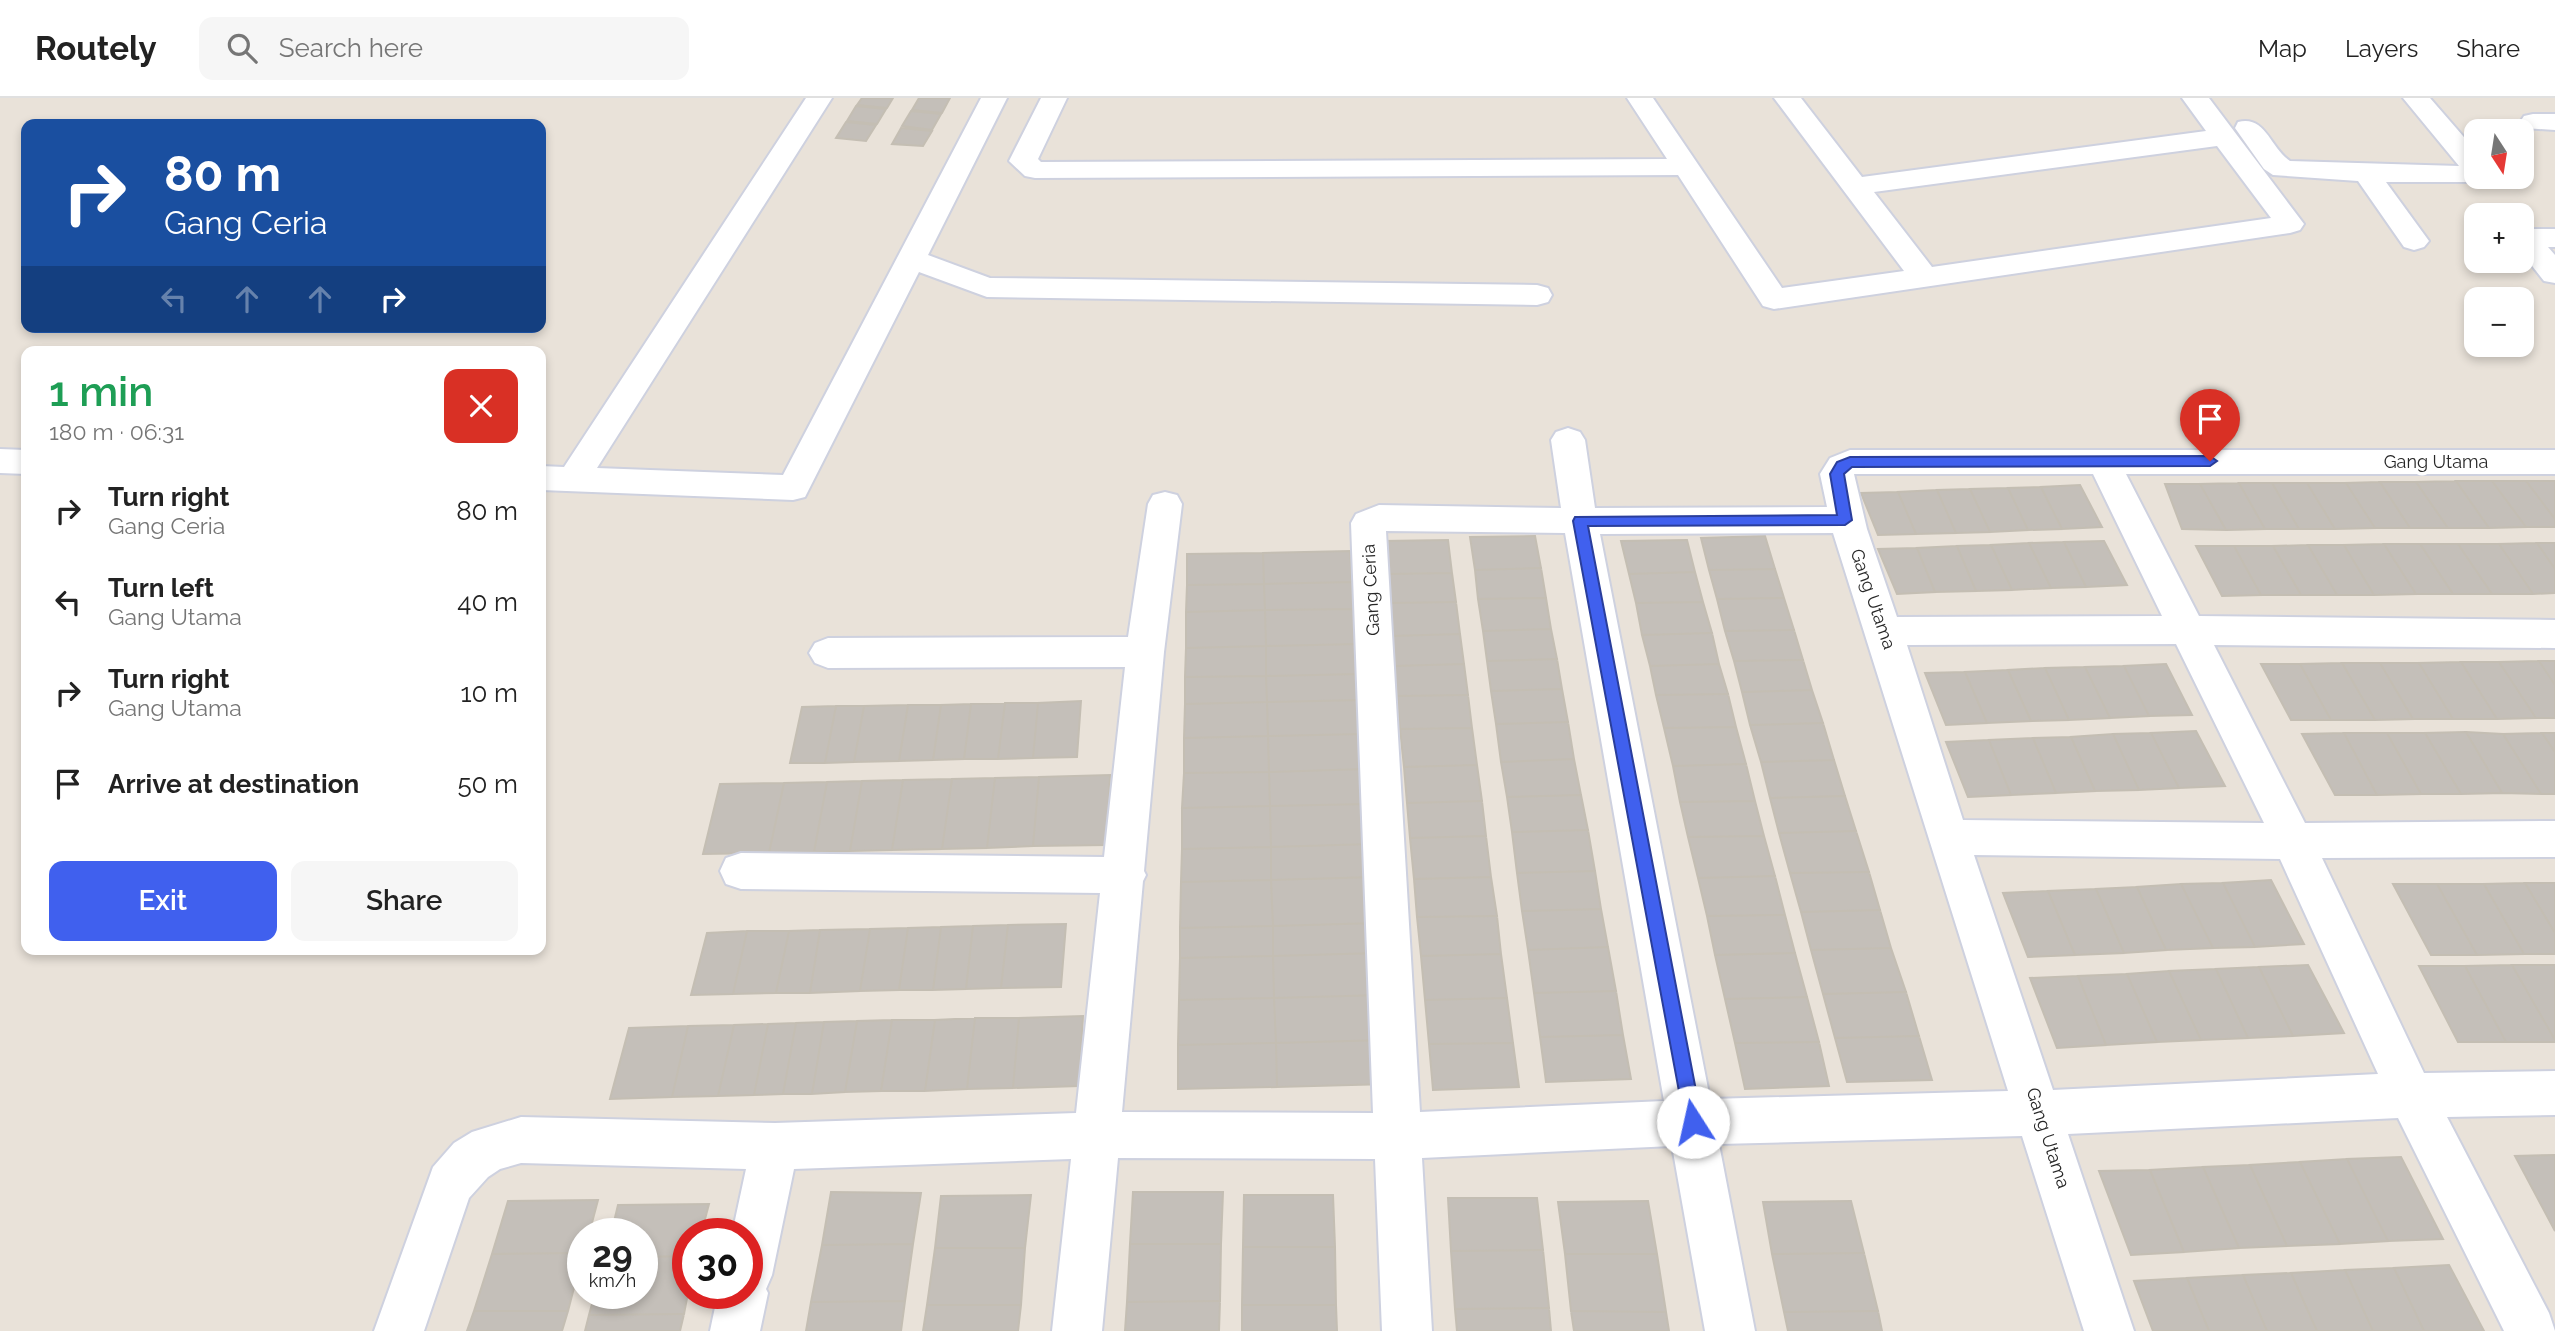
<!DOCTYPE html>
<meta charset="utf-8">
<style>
:root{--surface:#fff;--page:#f6f6f6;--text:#222;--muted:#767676;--line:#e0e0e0;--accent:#4060ee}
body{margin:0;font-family:Raleway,sans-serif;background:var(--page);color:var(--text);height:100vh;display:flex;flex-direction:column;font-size:26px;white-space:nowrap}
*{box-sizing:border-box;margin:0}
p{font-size:23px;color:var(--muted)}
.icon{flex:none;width:38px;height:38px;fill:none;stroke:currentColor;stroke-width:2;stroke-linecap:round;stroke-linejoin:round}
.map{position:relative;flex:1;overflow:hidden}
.side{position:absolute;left:21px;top:248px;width:525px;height:609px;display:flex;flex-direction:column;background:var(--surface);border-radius:14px;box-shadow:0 4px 10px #0003}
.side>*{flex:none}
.hud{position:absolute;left:21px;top:21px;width:525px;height:214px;border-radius:14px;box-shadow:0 4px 10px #0003;background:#1a4fa0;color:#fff;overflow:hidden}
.needle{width:46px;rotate:168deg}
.fabs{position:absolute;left:2464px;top:21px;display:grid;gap:14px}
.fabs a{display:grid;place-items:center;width:70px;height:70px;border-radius:14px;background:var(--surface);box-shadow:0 4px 10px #0003;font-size:35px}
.speed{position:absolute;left:567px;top:1120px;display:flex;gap:14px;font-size:35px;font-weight:700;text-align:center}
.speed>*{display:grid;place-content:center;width:91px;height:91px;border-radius:50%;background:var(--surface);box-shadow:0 4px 10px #0003;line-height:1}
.speed small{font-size:18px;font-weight:400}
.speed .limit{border:10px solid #d22;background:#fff;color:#111}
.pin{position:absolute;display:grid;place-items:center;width:60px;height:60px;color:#fff;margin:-72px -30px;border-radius:50% 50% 50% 0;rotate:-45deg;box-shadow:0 0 7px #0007}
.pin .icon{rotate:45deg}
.me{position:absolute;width:77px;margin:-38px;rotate:350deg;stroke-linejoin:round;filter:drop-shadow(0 0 5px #0008)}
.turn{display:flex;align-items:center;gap:24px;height:147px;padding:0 28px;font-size:32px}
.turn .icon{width:91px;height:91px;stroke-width:2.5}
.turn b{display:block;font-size:49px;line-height:60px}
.lanes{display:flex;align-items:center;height:66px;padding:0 28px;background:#0003;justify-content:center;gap:35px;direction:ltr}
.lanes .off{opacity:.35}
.round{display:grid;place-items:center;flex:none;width:74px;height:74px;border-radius:14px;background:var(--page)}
.headline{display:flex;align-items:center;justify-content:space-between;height:119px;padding:0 28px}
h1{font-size:42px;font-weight:600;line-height:52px;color:#1e9e55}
.primary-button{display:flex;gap:14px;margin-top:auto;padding:14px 28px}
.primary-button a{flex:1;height:80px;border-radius:14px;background:var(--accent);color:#fff;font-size:28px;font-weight:600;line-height:80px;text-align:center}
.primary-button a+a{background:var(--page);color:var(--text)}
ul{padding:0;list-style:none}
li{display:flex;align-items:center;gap:21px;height:91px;padding:0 28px}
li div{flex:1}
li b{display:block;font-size:26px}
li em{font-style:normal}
header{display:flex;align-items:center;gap:42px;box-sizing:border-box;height:98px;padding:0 35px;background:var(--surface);border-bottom:2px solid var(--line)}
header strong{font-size:33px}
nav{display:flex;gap:38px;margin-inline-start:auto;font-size:24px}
.search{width:490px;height:63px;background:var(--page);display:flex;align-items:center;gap:18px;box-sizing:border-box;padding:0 24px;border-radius:14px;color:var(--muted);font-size:26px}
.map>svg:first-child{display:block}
.building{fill:#c4bfb9;stroke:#c4beb3;stroke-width:2}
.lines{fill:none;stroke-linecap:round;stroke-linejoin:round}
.street-casing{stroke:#ced1df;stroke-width:4}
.street{fill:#fff;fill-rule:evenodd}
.route{fill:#4060ee;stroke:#2a3e9b;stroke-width:2}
.labels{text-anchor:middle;stroke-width:7;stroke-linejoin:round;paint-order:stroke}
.street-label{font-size:18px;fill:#272727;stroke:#fff}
</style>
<header>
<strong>Routely</strong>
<div class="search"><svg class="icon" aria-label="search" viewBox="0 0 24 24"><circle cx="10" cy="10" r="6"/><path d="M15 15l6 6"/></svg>Search here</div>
<nav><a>Map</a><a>Layers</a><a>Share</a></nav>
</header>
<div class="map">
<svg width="2555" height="1233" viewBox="0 0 2555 1233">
<rect width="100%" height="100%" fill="#e9e2d9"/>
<!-- building -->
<path class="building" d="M862,0H893L887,10L857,7Z
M919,0H950L942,15L912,12Z
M856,8L886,11L877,26L847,23Z
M911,13L941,16L932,32L902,28Z
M846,24L876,27L866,43L836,40Z
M901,30L932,33L923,48L892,46Z
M2456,383H2492L2526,429L2489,430Z
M2456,383L2489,430H2448L2416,384Z
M2492,383H2526L2555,421V429H2526Z
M2526,383H2555V421Z
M2380,384H2416L2448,430H2410Z
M2380,384L2410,430H2375L2346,385Z
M2239,385H2272L2299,431H2265Z
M2239,385L2265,431L2226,432L2200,386Z
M2272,385H2307L2335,431H2299Z
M2307,385H2346L2375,430L2335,431Z
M2165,386H2200L2226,432L2182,431Z
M2080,387L2102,429L2062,431L2041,389Z
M2041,389L2062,431L2028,432L2008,390Z
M2008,390L2028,432L1990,434L1970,391Z
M1970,391L1990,434L1956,435L1937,392Z
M1937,392L1956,435L1916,436L1898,394Z
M1898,394L1916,436L1878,437L1861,395Z
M1535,438L1541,470L1475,472L1470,439Z
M1765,438L1775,471L1709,472L1701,440Z
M1448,442L1452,475L1386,476L1383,443Z
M1687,442L1695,474L1629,476L1621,443Z
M2104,443L2127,487L2086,489L2064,444Z
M2064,444L2086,489L2051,490L2029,445Z
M2029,445L2051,490L2012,492L1991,447Z
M2537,445H2555V471Z
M2537,445L2555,471V495L2533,496L2499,446Z
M2384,446L2416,496L2374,497L2344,447Z
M2384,446H2420L2453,496H2416Z
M2420,446H2458L2492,496H2453Z
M2458,446H2499L2533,496H2492Z
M1991,447L2012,492L1976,493L1957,448Z
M2308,447H2344L2374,497H2337Z
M2308,447L2337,497H2301L2273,448Z
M1957,448L1976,493L1935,494L1917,450Z
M2196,448H2234L2261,497L2222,498Z
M2234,448H2273L2301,497H2261Z
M1917,450L1935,494L1897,496L1878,451Z
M1350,453L1352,484L1264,486L1263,455Z
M1263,455L1264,486L1187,487V456Z
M1541,470L1546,500L1478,501L1475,472Z
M1775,471L1784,500L1717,501L1709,472Z
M1695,474L1703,504L1636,505L1629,476Z
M1452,475L1456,504L1389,505L1386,476Z
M1352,484L1354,511L1265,512L1264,486Z
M1264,486L1265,512L1186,514L1187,487Z
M1546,500L1551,531L1483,533L1478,501Z
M1784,500L1794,532L1725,533L1717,501Z
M1456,504L1460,536L1392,538L1389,505Z
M1703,504L1712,535L1642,537L1636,505Z
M1354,511L1357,546L1266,548L1265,512Z
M1265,512L1266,548L1186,550V514Z
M1551,531L1557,561L1487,563L1483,533Z
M1794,532L1803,562L1734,563L1725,533Z
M1712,535L1719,566L1650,568L1642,537Z
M1460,536L1464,566L1394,568L1392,538Z
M1357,546L1359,576L1266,578V548Z
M1266,548V578L1185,579L1186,550Z
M1557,561L1562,591L1491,593L1487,563Z
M1803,562L1812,592L1742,594L1734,563Z
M2539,563H2555V587Z
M2539,563L2555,587V620H2536L2499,564Z
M2461,564L2497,621H2453L2419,565Z
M2461,564H2499L2536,620L2497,621Z
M2342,565H2380L2413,621L2375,622Z
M2342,565L2375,622H2331L2300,566Z
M2380,565H2419L2453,621H2413Z
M1464,566L1468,597L1397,598L1394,568Z
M1719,566L1728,596L1656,597L1650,568Z
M2166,566L2192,617L2149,618L2124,568Z
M2261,566H2300L2331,622H2291Z
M2124,568L2149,618L2110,620L2085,569Z
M2085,569L2110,620L2069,622L2045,570Z
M2045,570L2069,622L2031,623L2008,572Z
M2008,572L2031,623L1987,625L1965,574Z
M1965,574L1987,625L1946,627L1925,575Z
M1359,576L1361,602L1267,604L1266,578Z
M1266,578L1267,604L1185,606V579Z
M1562,591L1568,624L1496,626L1491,593Z
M1812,592L1823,625L1750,627L1742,594Z
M1728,596L1736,629L1664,630L1656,597Z
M1468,597L1472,630L1400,631L1397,598Z
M1361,602L1363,636L1268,638L1267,604Z
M1081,603L1077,659L1033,660L1038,605Z
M1267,604L1268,638L1184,640L1185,606Z
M1005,605L998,661H964L971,606Z
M1005,605H1038L1033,660L998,661Z
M971,606L964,661L933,662L941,607Z
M908,607L899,663L854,664L864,608Z
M908,607H941L933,662L899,663Z
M836,608L825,665H790L802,609Z
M836,608H864L854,664L825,665Z
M1568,624L1574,661L1501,664L1496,626Z
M1823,625L1834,662L1761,664L1750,627Z
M1736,629L1746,666L1673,668L1664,630Z
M1472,630L1477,667L1404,669L1400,631Z
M2196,633L2225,688L2179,690L2151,635Z
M2466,634L2503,636L2541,696L2502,695Z
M2466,634L2502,695L2461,696L2425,635Z
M2151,635L2179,690L2139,692L2113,636Z
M2344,635H2387L2421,696L2377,697Z
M2344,635L2377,697H2335L2302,636Z
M2387,635H2425L2461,696H2421Z
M2542,635H2555V654Z
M2542,635L2555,654V696H2541L2503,636Z
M1363,636L1365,671L1269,674L1268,638Z
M2113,636L2139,692L2095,693L2071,639Z
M1268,638L1269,674L1184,675V640Z
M2071,639L2095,693L2056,695L2033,640Z
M2033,640L2056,695L2011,697L1989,642Z
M1989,642L2011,697L1968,699L1946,644Z
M1574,661L1581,697L1507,699L1501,664Z
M1834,662L1845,698L1770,700L1761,664Z
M1746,666L1755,703L1680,704L1673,668Z
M1477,667L1482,703L1407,705L1404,669Z
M1365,671L1368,706L1270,708L1269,674Z
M1269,674L1270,708L1182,710L1184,675Z
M1110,677L1107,747L1033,748L1039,679Z
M1039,679L1033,748L987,750L995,680Z
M995,680L987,750L942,751L952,681Z
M952,681L942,751L892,752L903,682Z
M903,682L892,752L850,753L862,683Z
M862,683L850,753L814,754L827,684Z
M827,684L814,754L769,755L784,685Z
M784,685L769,755L703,756L720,686Z
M1581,697L1588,732L1512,734L1507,699Z
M1845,698L1856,733L1779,735L1770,700Z
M1482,703L1486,738L1410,740L1407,705Z
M1755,703L1764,738L1688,739L1680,704Z
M1368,706L1371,746L1271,749L1270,708Z
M1270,708L1271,749L1182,751V710Z
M1588,732L1595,773L1517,775L1512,734Z
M1856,733L1869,774L1790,775L1779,735Z
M1486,738L1491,779L1414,781L1410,740Z
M1764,738L1775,778L1698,780L1688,739Z
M1371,746L1374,779L1271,782V749Z
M1271,749V782L1181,784L1182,751Z
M1595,773L1601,811L1522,813L1517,775Z
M1869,774L1880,812L1801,814L1790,775Z
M1775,778L1785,817L1707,818L1698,780Z
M1374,779L1377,825L1273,828L1271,782Z
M1491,779L1497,818L1417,819L1414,781Z
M1271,782L1273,828L1180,830L1181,784Z
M2271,782L2304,846L2255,849L2223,785Z
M2223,785L2255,849L2213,850L2181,786Z
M2525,785H2555V835Z
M2525,785L2555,835V856H2524L2484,786Z
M2181,786L2213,850L2166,852L2137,789Z
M2393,786H2437L2477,857H2431Z
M2437,786H2484L2524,856L2477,857Z
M2137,789L2166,852L2124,855L2096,791Z
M2096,791L2124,855L2075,857L2048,793Z
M2048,793L2075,857L2028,859L2003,795Z
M1601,811L1608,849L1528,852L1522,813Z
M1880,812L1891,850L1811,852L1801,814Z
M1785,817L1795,855L1715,857L1707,818Z
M1497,818L1501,856L1421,858L1417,819Z
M1377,825L1379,855L1273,858V828Z
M1066,826L1061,889L1001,890L1008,827Z
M1008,827L1001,890L966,891L973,828Z
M973,828L966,891L933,892L941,829Z
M1273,828V858L1180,860V830Z
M941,829L933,892H899L908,830Z
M908,830L899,892L860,893L870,831Z
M870,831L860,893L810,895L820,832Z
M820,832L810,895H776L789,833Z
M747,833L733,896L691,897L707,835Z
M747,833H789L776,895L733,896Z
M1608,849L1616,893L1534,895L1528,852Z
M1891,850L1906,894L1823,896L1811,852Z
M1379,855L1382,897L1274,900L1273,858Z
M1795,855L1807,899L1725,901L1715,857Z
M1501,856L1507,900L1425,902L1421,858Z
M1273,858L1274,900L1179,902L1180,860Z
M2308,867L2344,935L2293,938L2259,869Z
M2512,867H2555V942Z
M2512,867L2555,942V944H2506L2465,868Z
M2419,868H2465L2506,944H2458Z
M2259,869L2293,938L2248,940L2216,871Z
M2216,871L2248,940L2201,942L2169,873Z
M2169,873L2201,942L2157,944L2127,876Z
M2127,876L2157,944L2106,947L2078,878Z
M2078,878L2106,947L2057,950L2030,880Z
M1616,893L1623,937L1540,939L1534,895Z
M1906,894L1919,938L1835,940L1823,896Z
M1382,897L1385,942L1276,945L1274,900Z
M1807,899L1819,944L1735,945L1725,901Z
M1274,900L1276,945L1178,947L1179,902Z
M1507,900L1513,945L1429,946L1425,902Z
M1083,918L1079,988L1013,990L1019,920Z
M975,920L967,991L925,993L935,922Z
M975,920H1019L1013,990L967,991Z
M892,922L881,993L845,994L857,923Z
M892,922H935L925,993H881Z
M857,923L845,994L812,996L824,924Z
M824,924L812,996H783L796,925Z
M796,925L783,996L754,997L768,926Z
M768,926L754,997L718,998L734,927Z
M734,927L718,998L672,999L688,928Z
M688,928L672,999L610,1001L629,930Z
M1623,937L1631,981L1546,984L1540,939Z
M1919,938L1932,982L1847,984L1835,940Z
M1385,942L1388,986L1277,989L1276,945Z
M1819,944L1829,988L1745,991L1735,945Z
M1276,945L1277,989L1178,991V947Z
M1513,945L1519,989L1433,992L1429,946Z
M2555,1057V1133L2515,1058Z
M2401,1059L2443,1141L2388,1143L2347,1061Z
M2347,1061L2388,1143L2340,1146L2300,1064Z
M2300,1064L2340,1146L2287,1148L2250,1067Z
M2250,1067L2287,1148L2239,1150L2203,1069Z
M2203,1069L2239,1150L2184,1154L2150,1072Z
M2150,1072L2184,1154L2131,1157L2099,1073Z
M831,1094L921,1095L913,1146L822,1147Z
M1133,1094H1223L1221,1146H1130Z
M1031,1097L1025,1150H935L941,1098Z
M1244,1097H1333L1335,1149H1243Z
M1448,1100H1537L1543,1152L1451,1153Z
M598,1102L589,1136H583V1155L492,1156L508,1103Z
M1648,1103L1657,1156H1565L1558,1104Z
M1851,1103L1864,1155L1772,1156L1763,1104Z
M709,1106L701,1136H688V1158L642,1159V1136H611L618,1107Z
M913,1146L905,1203L811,1204L822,1147Z
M1130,1146H1221L1220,1203L1127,1204Z
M1243,1149H1335L1336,1207H1242Z
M935,1150H1025L1021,1207H927Z
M1543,1152L1549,1210L1455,1211L1451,1153Z
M583,1155L568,1213H474L492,1156Z
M1864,1155L1878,1213L1784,1214L1772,1156Z
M1565,1156H1657L1666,1214L1571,1213Z
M688,1158V1195L684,1216L589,1217L595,1195H642V1159Z
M2449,1167L2484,1233H2424L2394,1170Z
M2394,1170L2424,1233H2373L2345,1172Z
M2345,1172L2373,1233H2317L2291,1175Z
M2291,1175L2317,1233H2267L2243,1177Z
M2243,1177L2267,1233H2209L2187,1180Z
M2187,1180L2209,1233H2153L2134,1183Z
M905,1203L901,1233H806L811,1204Z
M1220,1203L1219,1233H1125L1127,1204Z
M927,1207H1021L1018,1233H923Z
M1242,1207H1336L1337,1233H1242Z
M1549,1210L1551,1233H1457L1455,1211Z
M474,1213H568L562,1233H467Z
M1571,1213L1666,1214L1669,1233H1574Z
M1878,1213L1882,1233H1788L1784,1214Z
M684,1216L680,1233H585L589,1217Z"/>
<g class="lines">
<defs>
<path id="street" d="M806,0H832L597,370L783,377L981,0H1007L928,157L990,180L1537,187L1548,190L1552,197L1548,204L1537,207L987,199L919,174L805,399L793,402L541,392V368L564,369Z
M1041,0H1067L1038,61L1041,64L1667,61L1627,0H1653L1782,190L1904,173L1774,0H1801L1862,79L2206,33L2182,0H2209L2304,126L2300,132L2290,135L1774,211L1763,208L1678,77L1035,80L1025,78L1009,63ZM2217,48L2271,120L1932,169L1874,94Z
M2403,0H2430L2476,53V79H2484L2467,84H2386L2429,143L2424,149L2414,152L2404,149L2358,83L2273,77L2264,71L2235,30L2238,24C2266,17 2270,50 2290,63L2459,68Z
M2533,16H2555V32L2524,30L2520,24L2524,18Z
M2534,131H2555V149H2548L2555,157V185L2544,183L2522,155V136Z
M1568,330L1580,334L1585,342L1595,410L1827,409L1820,376L1830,360L1850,352H2555V376H2126L2199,518L2555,522V550L2214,547L2305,725L2555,723V759L2322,760L2424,975L2555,973V1017L2447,1019L2549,1215L2555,1233H2504L2398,1020L2068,1036L2134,1233H2084L2022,1038L1719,1046L1755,1233H1705L1672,1048L1422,1060L1432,1233H1382L1375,1061L1118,1060L1102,1233H1052L1071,1061L794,1071L772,1177L766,1191L768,1195L760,1233H710L718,1195H747V1136H732L746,1071L521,1065L500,1071L488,1079L469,1100L424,1233H374L433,1069L454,1045L472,1034L521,1019L775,1025L1076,1015L1100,795L741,791L726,786L720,773L726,760L741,755L1104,759L1125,569L828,570L815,565L809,555L815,545L828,540L1128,539L1148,406L1153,397L1165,394L1177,397L1182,406L1164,554L1144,773L1146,777L1143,783L1122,1014L1373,1015L1351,425L1356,416L1379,407L1561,410L1551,342L1556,334ZM1854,376H2093L2162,518L1897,519L1867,431ZM1386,433L1565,435L1664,1003L1420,1014ZM1833,435L2008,993L1710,1001L1600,436ZM2176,546L2264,725L1963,722L1907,547ZM1974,757L2280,761L2378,976L2053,992Z
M0,351L26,352V376L0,375Z"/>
</defs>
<!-- street casing -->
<use href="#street" class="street-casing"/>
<!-- street -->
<use href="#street" class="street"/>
</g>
<!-- route -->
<path class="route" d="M2210,358L2217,363L2210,368L1852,369L1844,376L1852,422L1845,427L1588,428L1702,1024L1699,1031L1693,1033L1686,1031L1573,423L1575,419L1837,417L1830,376L1837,364L1850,359Z"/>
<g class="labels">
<!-- street labels -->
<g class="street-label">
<text x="2436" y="370">Gang Utama</text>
<text transform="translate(1371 492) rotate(-93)" y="6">Gang Ceria</text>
<text transform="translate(1873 501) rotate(71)" y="6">Gang Utama</text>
<text transform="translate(2048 1040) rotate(72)" y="6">Gang Utama</text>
</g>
</g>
</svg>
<div class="fabs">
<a><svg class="needle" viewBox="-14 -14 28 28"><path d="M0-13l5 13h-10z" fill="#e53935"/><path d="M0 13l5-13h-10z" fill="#767676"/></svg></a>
<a>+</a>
<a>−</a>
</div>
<div class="speed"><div>29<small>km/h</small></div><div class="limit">30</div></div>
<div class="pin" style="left:2210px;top:363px;background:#d93025"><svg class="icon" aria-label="arrive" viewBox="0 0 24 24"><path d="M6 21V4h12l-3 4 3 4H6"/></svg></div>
<svg class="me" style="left:1693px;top:1024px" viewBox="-20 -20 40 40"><circle r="19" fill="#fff"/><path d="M0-13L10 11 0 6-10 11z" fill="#4060ee"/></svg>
<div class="hud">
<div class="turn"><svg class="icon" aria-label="right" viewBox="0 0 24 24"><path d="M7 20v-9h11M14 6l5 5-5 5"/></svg><div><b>80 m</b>Gang Ceria</div></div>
<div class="lanes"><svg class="icon off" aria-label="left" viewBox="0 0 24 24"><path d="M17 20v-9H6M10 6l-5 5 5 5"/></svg><svg class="icon off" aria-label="ahead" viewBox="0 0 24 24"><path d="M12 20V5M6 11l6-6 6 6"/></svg><svg class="icon off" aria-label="ahead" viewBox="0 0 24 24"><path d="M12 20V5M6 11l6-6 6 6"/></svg><svg class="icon" aria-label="right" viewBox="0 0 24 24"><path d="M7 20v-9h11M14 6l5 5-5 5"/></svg></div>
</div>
<section class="side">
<div class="headline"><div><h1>1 min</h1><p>180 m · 06:31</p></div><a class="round" style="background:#d93025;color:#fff"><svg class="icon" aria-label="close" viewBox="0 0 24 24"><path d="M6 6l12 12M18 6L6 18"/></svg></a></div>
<ul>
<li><svg class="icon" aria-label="right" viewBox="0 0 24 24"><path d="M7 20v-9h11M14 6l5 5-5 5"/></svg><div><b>Turn right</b><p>Gang Ceria</p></div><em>80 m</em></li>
<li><svg class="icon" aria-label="left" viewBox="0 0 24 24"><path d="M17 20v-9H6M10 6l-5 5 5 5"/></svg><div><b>Turn left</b><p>Gang Utama</p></div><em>40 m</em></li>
<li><svg class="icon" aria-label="right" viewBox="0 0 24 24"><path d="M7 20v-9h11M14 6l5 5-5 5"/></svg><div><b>Turn right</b><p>Gang Utama</p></div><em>10 m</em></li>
<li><svg class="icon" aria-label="arrive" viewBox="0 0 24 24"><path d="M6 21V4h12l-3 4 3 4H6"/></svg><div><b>Arrive at destination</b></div><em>50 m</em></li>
</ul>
<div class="primary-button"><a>Exit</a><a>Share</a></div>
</section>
</div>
